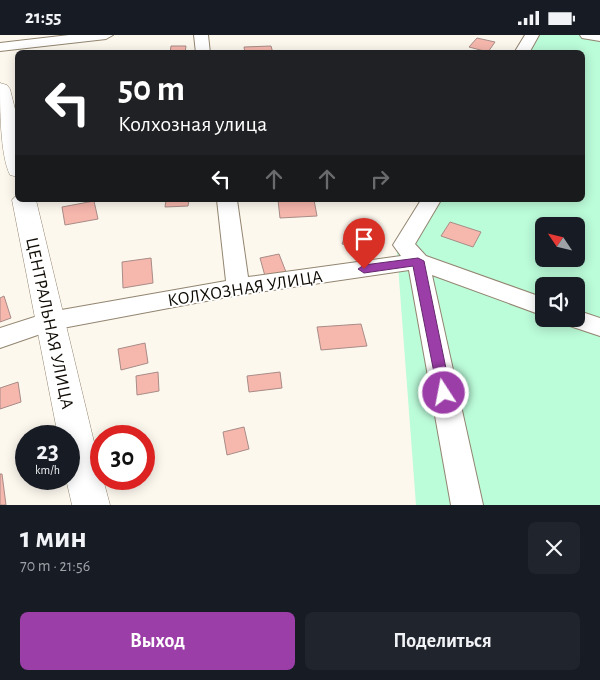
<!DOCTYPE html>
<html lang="ru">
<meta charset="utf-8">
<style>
:root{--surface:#171b24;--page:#20242c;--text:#f1f3f6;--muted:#9ea1a6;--accent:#9c3ea8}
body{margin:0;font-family:"Alegreya Sans",sans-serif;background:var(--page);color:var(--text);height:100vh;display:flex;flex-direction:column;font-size:19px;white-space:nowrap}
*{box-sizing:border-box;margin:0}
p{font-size:16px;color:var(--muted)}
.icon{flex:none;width:28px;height:28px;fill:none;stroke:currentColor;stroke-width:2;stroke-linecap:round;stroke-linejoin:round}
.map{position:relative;height:470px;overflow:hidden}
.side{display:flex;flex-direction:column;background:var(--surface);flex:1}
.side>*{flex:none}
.top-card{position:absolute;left:15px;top:15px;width:570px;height:152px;border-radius:8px;box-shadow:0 2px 12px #0003;background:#202124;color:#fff;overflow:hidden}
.needle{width:32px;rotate:305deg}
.fabs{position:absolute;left:535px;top:182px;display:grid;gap:10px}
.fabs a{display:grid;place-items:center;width:50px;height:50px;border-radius:8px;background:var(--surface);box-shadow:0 2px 12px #0003;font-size:25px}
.speed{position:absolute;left:15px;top:390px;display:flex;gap:10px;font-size:25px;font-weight:700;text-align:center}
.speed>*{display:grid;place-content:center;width:65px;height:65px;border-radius:50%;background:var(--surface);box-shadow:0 2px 12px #0003;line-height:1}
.speed small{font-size:12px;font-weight:400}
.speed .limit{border:8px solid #d22;background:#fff;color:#111}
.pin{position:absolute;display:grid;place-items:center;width:42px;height:42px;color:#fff;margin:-51px -21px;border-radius:50% 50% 50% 0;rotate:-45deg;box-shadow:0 0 5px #0007}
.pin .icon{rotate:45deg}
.me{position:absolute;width:55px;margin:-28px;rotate:349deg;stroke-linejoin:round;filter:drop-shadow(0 0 4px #0008)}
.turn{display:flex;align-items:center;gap:18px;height:105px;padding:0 20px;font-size:22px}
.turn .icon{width:65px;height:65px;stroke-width:2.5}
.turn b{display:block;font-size:35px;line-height:42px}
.lanes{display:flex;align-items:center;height:48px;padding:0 20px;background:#0003;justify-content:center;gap:25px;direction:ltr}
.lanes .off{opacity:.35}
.round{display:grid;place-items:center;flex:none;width:52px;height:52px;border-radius:8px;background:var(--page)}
.head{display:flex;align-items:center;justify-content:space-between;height:85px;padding:0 20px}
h1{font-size:30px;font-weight:700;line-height:38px}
.button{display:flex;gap:10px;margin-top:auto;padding:10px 20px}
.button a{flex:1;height:58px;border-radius:8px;background:var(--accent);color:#fff;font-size:20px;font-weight:700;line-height:58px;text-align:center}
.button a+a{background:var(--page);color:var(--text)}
.status{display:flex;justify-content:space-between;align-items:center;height:35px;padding:0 25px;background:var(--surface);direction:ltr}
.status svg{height:14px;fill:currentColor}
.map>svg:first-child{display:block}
.green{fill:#bbfcd9;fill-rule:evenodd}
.building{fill:#f6b7ad;stroke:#a88c87}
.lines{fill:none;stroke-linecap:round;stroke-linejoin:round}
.minor-casing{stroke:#928570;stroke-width:2}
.tertiary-casing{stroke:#928570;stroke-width:1}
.minor{fill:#fff;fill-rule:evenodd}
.tertiary{fill:#fff;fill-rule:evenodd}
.route{fill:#9c3ea8;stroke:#65286d}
.labels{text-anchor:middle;stroke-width:4;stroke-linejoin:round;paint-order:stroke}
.street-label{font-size:18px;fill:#0f0b04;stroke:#fff}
</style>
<div class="status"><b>21:55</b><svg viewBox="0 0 49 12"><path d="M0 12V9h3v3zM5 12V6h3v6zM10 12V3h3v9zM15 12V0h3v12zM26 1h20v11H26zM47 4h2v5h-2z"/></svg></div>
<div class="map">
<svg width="600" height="470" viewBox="0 0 600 470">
<rect width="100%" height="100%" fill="#fdf8ee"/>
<!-- green -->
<path class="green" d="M530,0H600V470H416L396,204L422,165H582V18L519,17ZM544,191H576V224H544ZM544,251H576V284H544Z"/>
<!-- building -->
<path class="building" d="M477,3L495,7L488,17L469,12Z
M171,11H186L185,18H170Z
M271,11L273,18H245L244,12Z
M166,165H189L188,171L165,172Z
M278,165H314L317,181L280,183Z
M94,166L98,184L65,190L62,172Z
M450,187L481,197L473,212L441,201Z
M349,190L374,195L368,214L342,209Z
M279,219L286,237L265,241L260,223Z
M151,223L153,248L123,253L122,227Z
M4,261L11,283L0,287V263Z
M361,289L367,311L321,315L317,292Z
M145,308L148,328L121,335L118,314Z
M158,337L159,356L137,360L136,341Z
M280,337L282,353L249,357L247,341Z
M18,347L21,367L0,374V353Z
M244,392L249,414L227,420L223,397Z
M0,439H2L6,470H0Z"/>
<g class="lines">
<defs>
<path id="minor" d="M69,0H113L106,4L0,16V8Z
M194,0H208L210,18H196Z
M525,0H539L529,18H514Z
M580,0H600V6L582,3Z
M217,165H237L248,242L401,221L393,210L421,165H441L415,209L426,221L544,263V281L432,240L483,470H451L409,235L238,260L52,295L0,313V293L50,277L226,246Z
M576,275L600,283V301L567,290L564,284H576Z"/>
<path id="tertiary" d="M0,48L7,50L10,54L18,86V142L10,140C0,120 0,72 0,48Z
M18,159V165H36L101,436V444H103L110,470H72L66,444H69V401H58L12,165Z"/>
</defs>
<!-- minor casing -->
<use href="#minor" class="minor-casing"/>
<!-- tertiary casing -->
<use href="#tertiary" class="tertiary-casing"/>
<!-- minor -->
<use href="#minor" class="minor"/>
<!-- tertiary -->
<use href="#tertiary" class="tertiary"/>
</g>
<!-- route -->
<path class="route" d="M418,223L424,226L451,358L449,362L444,363L440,362L438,358L413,231L364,238L358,234L364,230Z"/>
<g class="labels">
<!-- street labels -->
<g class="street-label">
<text transform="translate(245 253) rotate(-9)" y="6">КОЛХОЗНАЯ УЛИЦА</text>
<text transform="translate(50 288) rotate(78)" y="6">ЦЕНТРАЛЬНАЯ УЛИЦА</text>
</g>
</g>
</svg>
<div class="fabs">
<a><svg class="needle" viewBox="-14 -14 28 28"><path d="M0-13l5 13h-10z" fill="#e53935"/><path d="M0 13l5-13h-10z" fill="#9ea1a6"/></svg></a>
<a><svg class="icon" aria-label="sound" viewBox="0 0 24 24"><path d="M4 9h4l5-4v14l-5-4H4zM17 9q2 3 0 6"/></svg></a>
</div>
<div class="speed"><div>23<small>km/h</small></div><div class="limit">30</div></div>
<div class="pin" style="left:364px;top:234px;background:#d93025"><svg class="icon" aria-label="arrive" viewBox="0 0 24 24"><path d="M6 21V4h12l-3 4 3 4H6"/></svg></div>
<svg class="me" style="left:444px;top:358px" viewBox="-20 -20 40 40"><circle r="17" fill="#9c3ea8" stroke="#fff" stroke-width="3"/><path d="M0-11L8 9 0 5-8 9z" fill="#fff"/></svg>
<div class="top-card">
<div class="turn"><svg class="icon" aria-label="left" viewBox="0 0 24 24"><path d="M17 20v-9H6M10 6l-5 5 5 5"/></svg><div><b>50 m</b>Колхозная улица</div></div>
<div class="lanes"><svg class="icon" aria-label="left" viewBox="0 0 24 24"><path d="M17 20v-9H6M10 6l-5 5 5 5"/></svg><svg class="icon off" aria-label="ahead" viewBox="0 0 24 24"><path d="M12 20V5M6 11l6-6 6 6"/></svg><svg class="icon off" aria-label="ahead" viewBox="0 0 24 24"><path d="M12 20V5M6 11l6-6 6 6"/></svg><svg class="icon off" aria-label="right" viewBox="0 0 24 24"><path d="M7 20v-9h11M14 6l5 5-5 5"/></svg></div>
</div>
</div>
<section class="side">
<div class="head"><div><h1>1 мин</h1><p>70 m · 21:56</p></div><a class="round"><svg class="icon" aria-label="close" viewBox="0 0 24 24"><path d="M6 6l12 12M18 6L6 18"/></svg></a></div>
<div class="button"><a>Выход</a><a>Поделиться</a></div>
</section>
